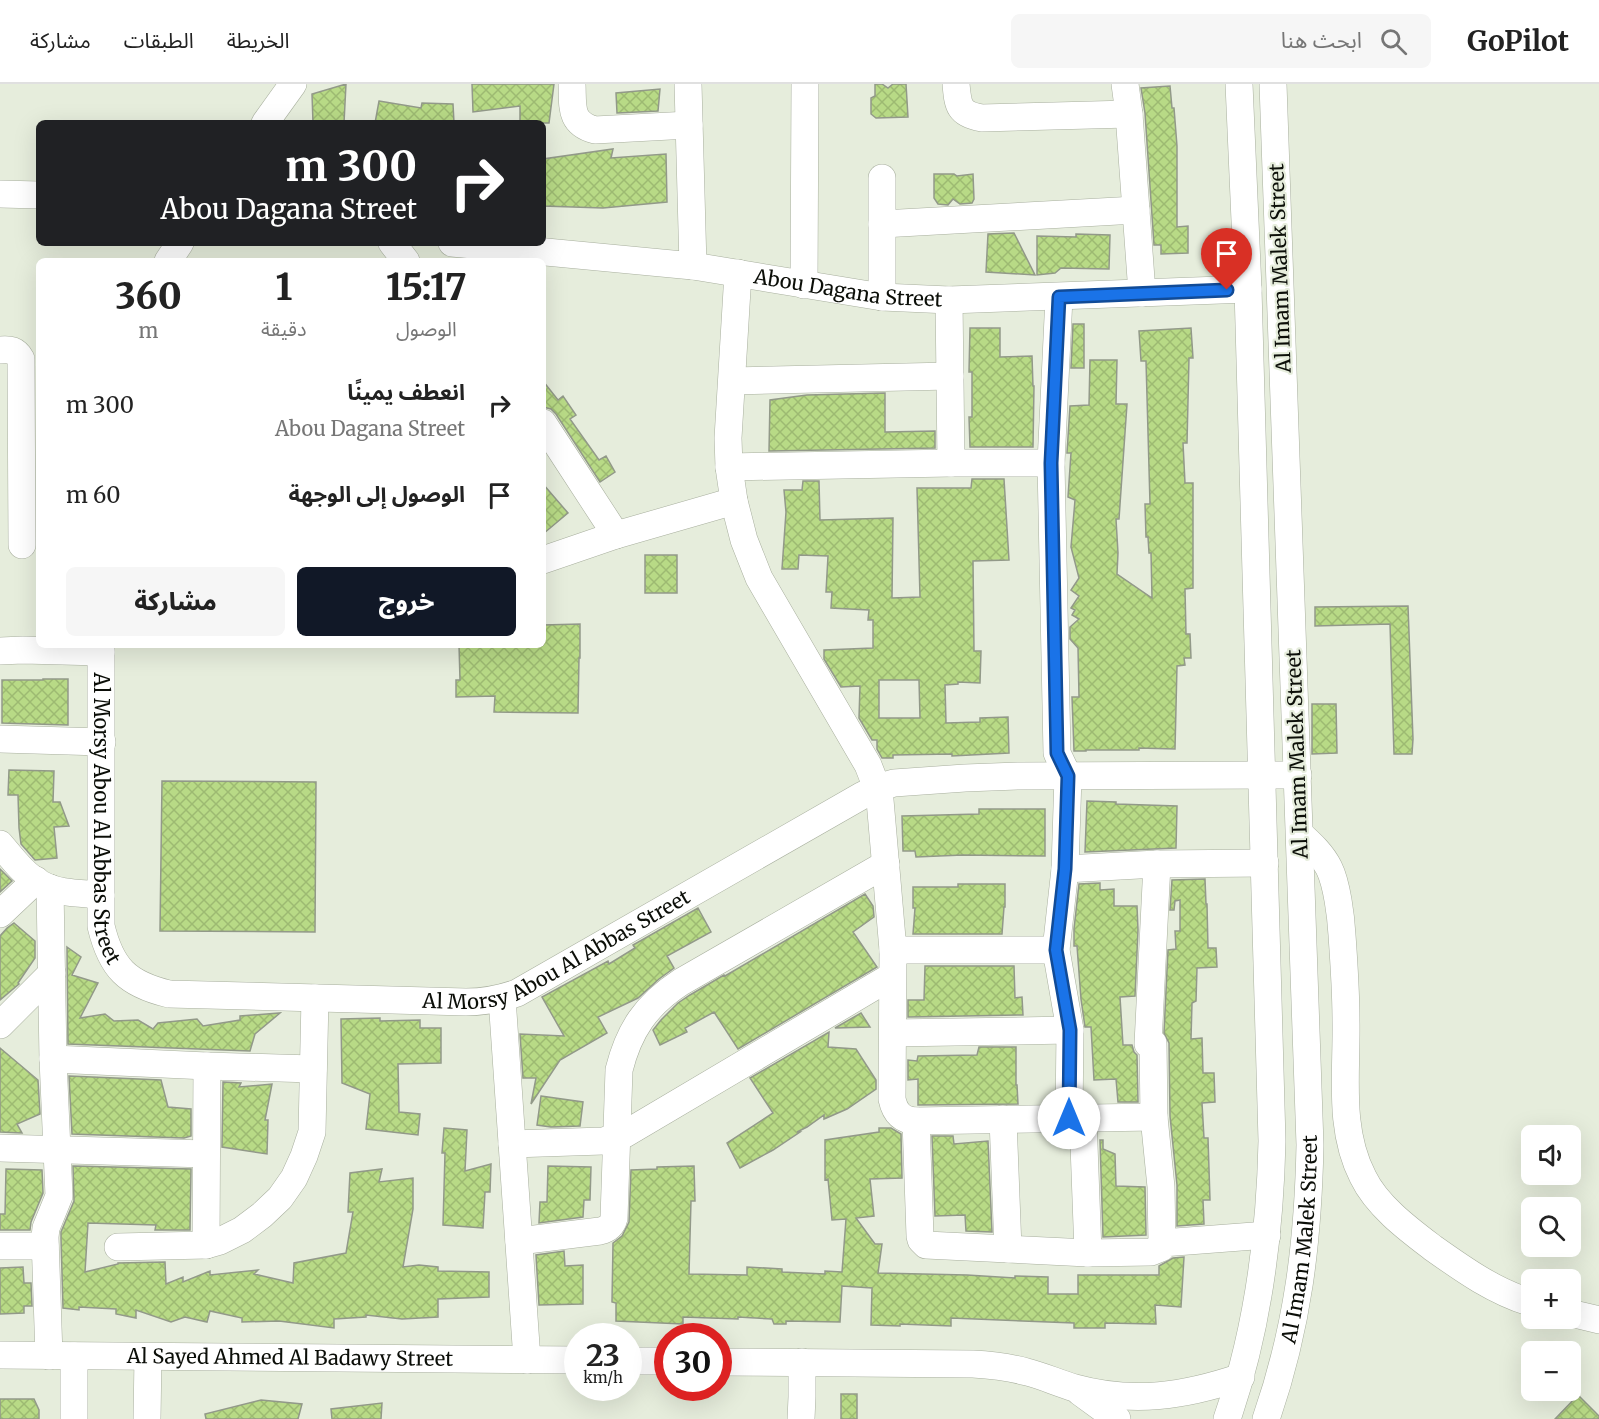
<!DOCTYPE html>
<html lang="ar">
<meta charset="utf-8">
<style>
:root{--surface:#fff;--page:#f6f6f6;--text:#222;--muted:#767676;--line:#e0e0e0;--accent:#111827}
body{margin:0;font-family:Merriweather,"Noto Sans Arabic",serif;background:var(--page);color:var(--text);direction:rtl;height:100vh;display:flex;flex-direction:column;font-size:22px;white-space:nowrap}
*{box-sizing:border-box;margin:0}
p{font-size:20px;color:var(--muted)}
.icon{flex:none;width:33px;height:33px;fill:none;stroke:currentColor;stroke-width:2;stroke-linecap:round;stroke-linejoin:round}
.map{position:relative;flex:1;overflow:hidden;direction:ltr}
.details{position:absolute;left:36px;top:174px;width:510px;height:390px;display:flex;flex-direction:column;background:var(--surface);border-radius:9px;box-shadow:0 6px 24px #0002;direction:rtl}
.details>*{flex:none}
.top-card{position:absolute;left:36px;top:36px;width:510px;height:126px;border-radius:9px;box-shadow:0 6px 24px #0002;direction:rtl;background:#202124;color:#fff;overflow:hidden}
.controls{position:absolute;left:1521px;top:1041px;display:grid;gap:12px}
.controls a{display:grid;place-items:center;width:60px;height:60px;border-radius:9px;background:var(--surface);box-shadow:0 6px 24px #0002;font-size:30px}
.speed{position:absolute;left:564px;top:1239px;display:flex;gap:12px;font-size:30px;font-weight:700;text-align:center}
.speed>*{display:grid;place-content:center;width:78px;height:78px;border-radius:50%;background:var(--surface);box-shadow:0 6px 24px #0002;line-height:1}
.speed small{font-size:15px;font-weight:400}
.speed .limit{border:9px solid #d22;background:#fff;color:#111}
.pin{position:absolute;display:grid;place-items:center;width:51px;height:51px;color:#fff;margin:-62px -26px;border-radius:50% 50% 50% 0;rotate:-45deg;box-shadow:0 0 6px #0007}
.pin .icon{rotate:45deg}
.me{position:absolute;width:66px;margin:-33px;rotate:0deg;stroke-linejoin:round;filter:drop-shadow(0 0 4px #0008)}
.turn{display:flex;align-items:center;gap:21px;height:126px;padding:0 30px;font-size:27px}
.turn .icon{width:78px;height:78px;stroke-width:2.5}
.turn b{display:block;font-size:42px;line-height:51px}
.eta{display:flex;justify-content:space-evenly;align-items:center;height:102px;text-align:center}
.eta b{font-size:36px;font-weight:800;line-height:42px}
.action{display:flex;gap:12px;margin-top:auto;padding:12px 30px}
.action a{flex:1;height:69px;border-radius:9px;background:var(--accent);color:#fff;font-size:24px;font-weight:800;line-height:69px;text-align:center}
.action a+a{background:var(--page);color:var(--text)}
ul{padding:0;list-style:none}
li{display:flex;align-items:center;gap:18px;height:90px;padding:0 30px}
li div{flex:1}
li b{display:block;font-size:22px}
li em{font-style:normal}
header{display:flex;align-items:center;gap:36px;box-sizing:border-box;height:84px;padding:0 30px;background:var(--surface);border-bottom:2px solid var(--line)}
header strong{font-size:28px}
nav{display:flex;gap:33px;margin-inline-start:auto;font-size:21px}
.search{width:420px;height:54px;background:var(--page);display:flex;align-items:center;gap:15px;box-sizing:border-box;padding:0 21px;border-radius:9px;color:var(--muted);font-size:22px}
.map>svg:first-child{display:block}
.building{fill:url(#building-cross-hatch);stroke:#929989;stroke-width:1.5;fill-rule:evenodd}
.lines{fill:none;stroke-linecap:round;stroke-linejoin:round}
.minor-casing{stroke:#a8af9e;stroke-width:28}
.minor{stroke:#fff;stroke-width:27}
.route-casing{stroke:#114b97;stroke-width:15}
.route{stroke:#1a73e8;stroke-width:10}
.labels{text-anchor:middle;stroke-width:4.5;stroke-linejoin:round;paint-order:stroke}
.street-label{font-size:20px;fill:#0b0e08;stroke:#e6eddc}
</style>
<header>
<strong>GoPilot</strong>
<div class="search"><svg class="icon" aria-label="search" viewBox="0 0 24 24"><circle cx="10" cy="10" r="6"/><path d="M15 15l6 6"/></svg>ابحث هنا</div>
<nav><a>الخريطة</a><a>الطبقات</a><a>مشاركة</a></nav>
</header>
<div class="map">
<svg width="1599" height="1335" viewBox="0 0 1599 1335">
<defs>
<pattern id="building-cross-hatch" width="8" height="8" patternUnits="userSpaceOnUse" patternTransform="scale(1.5)"><rect width="8" height="8" fill="#b8da86"/><path d="M0 0l8 8M0 8l8-8" fill="none" stroke="#9dba72"/></pattern>
</defs>
<rect width="100%" height="100%" fill="#e6eddc"/>
<!-- building -->
<path class="building" d="M346,0L344,39H313L312,10Z
M472,0H554L549,39H520V22L473,28Z
M875,0H882L888,4L893,0H906L908,33L876,34L871,30V14L875,12Z
M1170,2L1172,24H1174L1177,62V143L1188,142V169L1161,170V161H1154L1145,29L1141,4Z
M660,5L658,27L617,29L616,9Z
M379,17L421,24L422,19L453,20L454,39H375Z
M613,65L611,74L666,70L667,118L603,124L543,122V75Z
M934,90H954L957,92L973,90L974,115L972,119L960,120L953,115L948,121L938,120L934,114Z
M1014,149L1035,191L986,188L988,150Z
M1076,150L1110,151L1109,185L1061,184L1055,189L1037,191V152L1076,153Z
M1073,240H1084V284H1071Z
M970,244H1000V273L1032,272L1033,302H1034L1033,363H970L969,333H972V288H969Z
M1191,244L1193,274H1189L1187,359H1183L1185,399H1193V504L1185,505L1186,550H1190L1191,574H1184L1185,581L1177,582L1175,665L1139,664V666H1086V667H1074L1072,613H1079L1078,564L1070,555V543L1079,535L1072,531L1075,526L1071,524L1079,512L1071,506L1079,494L1071,463L1075,416L1068,413L1071,369H1067L1070,322L1089,321L1090,276H1117L1116,320H1127L1119,435H1116L1118,469L1117,490L1152,514L1151,469H1149L1148,453H1146L1145,420H1150L1146,277H1141L1139,247Z
M543,297L558,316L563,312L576,331L570,335L599,376L606,372L615,388L600,398L556,330L551,325L543,323Z
M885,309V348L935,347V364L769,367L770,316L807,311Z
M972,395H1004L1009,476L973,477L974,567H981L980,599L958,598V600L945,601L946,639L980,638V634L1008,633L1009,669L952,672V670L893,671V674H882L877,665V656H872L859,634L860,602L841,603L824,575V566L873,564V536H868L869,526L831,524L832,508H826L828,472L799,471L798,485H782L786,428L784,406H802L803,397H819L820,436L893,434L892,514L920,513L917,404H971ZM879,596H919L920,634H879Z
M543,400L568,429L543,450Z
M645,471H677V509H645Z
M1408,522L1413,655L1412,670H1394L1390,540L1315,542V523Z
M580,540V574H579L578,629L494,628L495,612L456,613V596H460L459,561H543V541Z
M43,595H68V641L2,639V596H43Z
M1312,620H1336L1337,669L1312,670Z
M9,686L54,687L53,718H60L69,742L54,743L57,774L35,776L21,760L19,744L18,711H8Z
M162,697L316,698L315,848L160,847Z
M1087,717L1116,718V720L1177,722L1176,764L1085,768Z
M979,725H1045V772L963,771L916,773L915,767H903L902,732L979,730Z
M0,785L12,797L0,808Z
M1205,795L1206,820H1207L1208,864H1216L1217,883L1197,884L1196,917L1192,919L1191,955L1202,954L1203,989H1214L1215,1018L1202,1019L1204,1054H1208L1210,1116H1203L1204,1140L1177,1142V1101L1170,1032L1169,959L1164,949L1168,866L1176,865L1175,847H1180V816L1175,817L1174,826H1170L1172,796Z
M1100,799V806L1114,805V822H1137L1138,846L1135,912L1120,913L1123,961H1132L1134,968L1137,971L1138,1018H1118L1116,995L1094,996L1091,943H1085L1081,915L1077,862H1074V845L1079,800Z
M958,800H1005V823H1004L1002,850H913L915,824H913V803H958Z
M865,810L873,822L874,833L853,848L877,883L738,965L714,928L685,944L687,948L660,961L653,946L661,936L678,919L690,911L724,891L725,892Z
M698,824L711,848L667,872L674,884L659,895L638,914L598,933L607,949L560,976L531,1020L536,994H523L520,950L564,952L542,913L608,877L609,880L635,864L633,861Z
M14,839L35,857V874L18,899L19,900L0,916V852L7,844Z
M67,863L81,873L72,891L98,899L80,934L105,930L114,937L138,936L153,945L158,939L197,935L203,942L240,936V932L280,929L255,950L250,967L68,960Z
M925,882H1014L1015,914L1022,913L1023,931L908,933V916H924Z
M861,929L870,943L835,944Z
M380,934V937L420,936V944H441V979L398,980L399,1028L420,1030L418,1051L366,1045L370,1010L342,999L341,935Z
M829,948L828,963L856,965L876,996V1005L847,1025L824,1035V1031L807,1043L797,1048H800L773,1066L740,1084L727,1059L773,1029L750,994Z
M979,963H1016V1001H1017L1018,1020L918,1021V995L908,996V976L917,977L918,972L977,971Z
M0,964L38,996L40,1030L17,1040L22,1049L0,1048Z
M69,992L161,996L168,1023L191,1025V1052L184,1054L72,1050Z
M223,998L241,999L239,1003L272,1000L265,1036H268L267,1070L222,1063Z
M541,1012L583,1018L580,1042L551,1043L537,1041Z
M444,1044L467,1046L465,1087L491,1080L490,1108H485L483,1144L443,1141L445,1069H442Z
M879,1044H891L901,1050L902,1094L870,1095L874,1132L856,1134L875,1160H882L878,1189L967,1191L1015,1194V1192L1048,1193V1210H1078V1191H1159V1182L1173,1174L1184,1173L1181,1223L1155,1221L1156,1240L1105,1239V1244H1074V1239L951,1234V1242L900,1240V1242L871,1241L872,1204L842,1202L840,1238L786,1237V1240H774L772,1235L738,1233V1235L683,1233V1240L616,1237V1219L612,1218L613,1159L622,1152L629,1138L631,1086L657,1085V1083L694,1082L695,1117H691L689,1190L747,1191V1183L782,1185V1188L825,1190V1187L842,1188L846,1135L832,1136L828,1095L825,1096V1056L879,1048Z
M932,1052H953L954,1060L988,1057L992,1148L966,1147L965,1131L935,1132Z
M1100,1056H1103V1065L1115,1070L1116,1102L1145,1103L1146,1151L1103,1153Z
M73,1082L191,1085L190,1146H155L156,1141L88,1139L85,1188L118,1180V1179L165,1178L166,1200L183,1193V1198L210,1187V1191L258,1186L254,1190L293,1199L294,1179L346,1169L353,1128H348L350,1089L382,1085L379,1098L413,1094V1125L403,1183L419,1181L438,1183V1187L489,1188V1213L438,1215V1233L402,1235L366,1231V1233L334,1235V1244L279,1237L242,1238V1234L210,1227L207,1238L185,1233L171,1238L136,1226V1234L116,1230V1225L79,1223V1226L63,1224L61,1154V1148L74,1117Z
M548,1082L591,1083L590,1116H584L583,1133L539,1139L540,1118H547Z
M6,1085L42,1086L43,1109L31,1138L30,1146H0V1130H5Z
M564,1167L565,1182L583,1181V1220L539,1221L536,1171Z
M23,1183L24,1199H31L32,1222H24V1229L0,1230V1184Z
M841,1310H857V1335H841Z
M1578,1311L1599,1332V1335H1555Z
M0,1315H34L39,1326V1335H0Z
M261,1316L302,1320L298,1335H206L205,1330Z
M382,1319L381,1335H332L331,1325Z"/>
<g class="lines">
<defs>
<g id="minor">
<path d="M572,0C573,22 569,39 595,46L689,41"/>
<path d="M688,0L693,182"/>
<path d="M956,0C958,21 958,30 982,34L1129,30"/>
<path d="M1125,0L1129,30L1142,209"/>
<path d="M265,39L293,0"/>
<path d="M0,110L39,111"/>
<path d="M882,140L1136,126"/>
<path d="M392,159L406,177"/>
<path id="s1" d="M452,159L693,182L882,213L949,216L1248,205"/>
<path d="M168,177L180,159"/>
<path d="M738,189L728,354L729,383L734,417L744,456L759,494L868,681L877,704L880,716L893,866L892,1015C895,1029 902,1036 916,1037L1154,1033"/>
<path d="M804,201L805,0"/>
<path d="M882,213V94"/>
<path d="M1059,213L1051,379L1057,669L1068,692L1065,785L1056,866L1070,946L1069,1034"/>
<path d="M949,216L951,379"/>
<path d="M0,266C10,265 16,266 21,275L22,461"/>
<path d="M732,297L950,292"/>
<path d="M543,339L616,451"/>
<path d="M729,383L951,379H1051"/>
<path d="M543,476L616,451L734,417"/>
<path id="s2" d="M101,561V842C111,884 127,900 169,910L466,918C484,918 500,915 517,909L863,711L877,704L894,699L965,694L1018,692L1298,691"/>
<path d="M0,567L23,566L101,568"/>
<path d="M0,655L102,658"/>
<path d="M1300,750C1311,760 1322,770 1329,784C1337,800 1341,833 1342,851C1344,879 1346,908 1346,937C1347,990 1338,1045 1363,1093C1377,1122 1408,1145 1433,1164C1464,1186 1495,1208 1532,1219"/>
<path d="M0,760C12,774 24,791 41,800C58,810 82,809 101,811"/>
<path d="M1157,780L1148,960L1153,959L1154,1033L1161,1103L1162,1159"/>
<path d="M1065,785L1157,780L1265,779"/>
<path d="M0,830L36,796"/>
<path d="M893,866H1056"/>
<path d="M502,914L527,1276"/>
<path d="M0,941L52,889"/>
<path d="M893,949L1070,946"/>
<path d="M53,975L207,982L313,985"/>
<path d="M1083,1034L1088,1169"/>
<path d="M1003,1035L1008,1165"/>
<path d="M916,1037L920,1152L921,1156L926,1161L1088,1169L1151,1168L1161,1164L1162,1159L1267,1151"/>
<path d="M512,1060L603,1057L625,1050L892,892"/>
<path d="M0,1064L206,1070"/>
<path d="M519,1157L600,1147C608,1145 612,1142 614,1134L619,986C629,946 646,921 681,898L886,780"/>
<path d="M206,1161L207,982"/>
<path d="M0,1162H45"/>
<path d="M118,1163L206,1161L220,1157L242,1146L262,1131L280,1114L294,1094L304,1072L312,1048L315,914"/>
<path d="M1570,1229L1599,1236"/>
<path id="s3" d="M0,1271L578,1276"/>
<path d="M49,1272L45,1153L46,1144L59,1112L53,975L50,804"/>
<path d="M628,1277H668"/>
<path d="M718,1278L973,1280C991,1281 1009,1283 1027,1288C1043,1292 1058,1299 1075,1304C1133,1320 1185,1312 1241,1293"/>
<path d="M1080,1308L1117,1335"/>
<path d="M74,1335V1272"/>
<path d="M147,1335L148,1273"/>
<path d="M801,1335L802,1313V1278"/>
<path d="M1227,1335C1258,1245 1270,1152 1272,1057L1248,205L1239,0"/>
<path id="s4" d="M1266,1335C1298,1243 1308,1158 1310,1061L1273,0"/>
</g>
</defs>
<!-- minor casing -->
<use href="#minor" class="minor-casing"/>
<!-- minor -->
<use href="#minor" class="minor"/>
</g>
<g class="lines">
<defs>
<path id="route" d="M1069,1034L1070,946L1056,866L1065,785L1068,692L1057,669L1051,379L1059,213L1227,206"/>
</defs>
<!-- route casing -->
<use href="#route" class="route-casing"/>
<!-- route -->
<use href="#route" class="route"/>
</g>
<g class="labels">
<!-- street labels -->
<g class="street-label">
<text transform="translate(1280 184) rotate(-92)" y="7">Al Imam Malek Street</text>
<text dy="7" stroke="none"><textPath href="#s1" startOffset="399">Abou Dagana Street</textPath></text>
<text transform="translate(1297 670) rotate(-92)" y="7">Al Imam Malek Street</text>
<text dy="7" stroke="none"><textPath href="#s2" startOffset="174">Al Morsy Abou Al Abbas Street</textPath></text>
<text dy="7" stroke="none"><textPath href="#s2" startOffset="784">Al Morsy Abou Al Abbas Street</textPath></text>
<text dy="7" stroke="none"><textPath href="#s4" startOffset="184">Al Imam Malek Street</textPath></text>
<text dy="7" stroke="none"><textPath href="#s3" startOffset="290">Al Sayed Ahmed Al Badawy Street</textPath></text>
</g>
</g>
</svg>
<div class="controls">
<a><svg class="icon" aria-label="sound" viewBox="0 0 24 24"><path d="M4 9h4l5-4v14l-5-4H4zM17 9q2 3 0 6"/></svg></a>
<a><svg class="icon" aria-label="search" viewBox="0 0 24 24"><circle cx="10" cy="10" r="6"/><path d="M15 15l6 6"/></svg></a>
<a>+</a>
<a>−</a>
</div>
<div class="speed"><div>23<small>km/h</small></div><div class="limit">30</div></div>
<div class="pin" style="left:1227px;top:206px;background:#d93025"><svg class="icon" aria-label="arrive" viewBox="0 0 24 24"><path d="M6 21V4h12l-3 4 3 4H6"/></svg></div>
<svg class="me" style="left:1069px;top:1034px" viewBox="-20 -20 40 40"><circle r="19" fill="#fff"/><path d="M0-13L10 11 0 6-10 11z" fill="#1a73e8"/></svg>
<div class="top-card">
<div class="turn"><svg class="icon" aria-label="right" viewBox="0 0 24 24"><path d="M7 20v-9h11M14 6l5 5-5 5"/></svg><div><b>300 m</b>Abou Dagana Street</div></div>
</div>
<section class="details">
<div class="eta">
<div><b>15:17</b><p>الوصول</p></div>
<div><b>1</b><p>دقيقة</p></div>
<div><b>360</b><p>m</p></div>
</div>
<ul>
<li><svg class="icon" aria-label="right" viewBox="0 0 24 24"><path d="M7 20v-9h11M14 6l5 5-5 5"/></svg><div><b>انعطف يمينًا</b><p>Abou Dagana Street</p></div><em>300 m</em></li>
<li><svg class="icon" aria-label="arrive" viewBox="0 0 24 24"><path d="M6 21V4h12l-3 4 3 4H6"/></svg><div><b>الوصول إلى الوجهة</b></div><em>60 m</em></li>
</ul>
<div class="action"><a>خروج</a><a>مشاركة</a></div>
</section>
</div>
